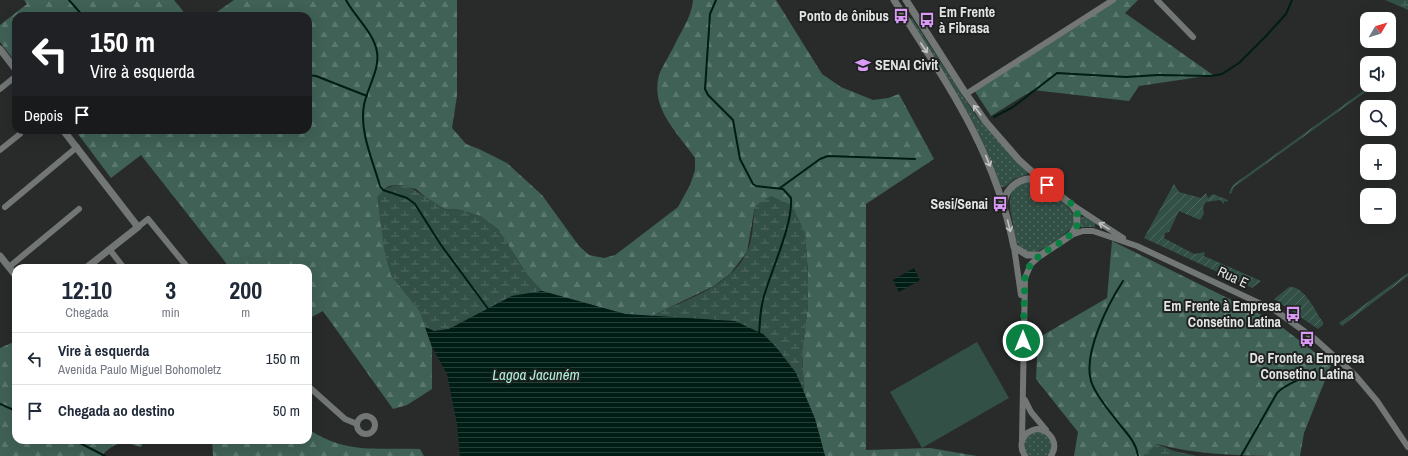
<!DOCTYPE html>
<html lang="pt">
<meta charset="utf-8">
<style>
:root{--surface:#fff;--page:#f2f2f3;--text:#1f2937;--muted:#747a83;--line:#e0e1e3}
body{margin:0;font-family:"Archivo Narrow",sans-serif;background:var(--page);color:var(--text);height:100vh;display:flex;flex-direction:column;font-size:15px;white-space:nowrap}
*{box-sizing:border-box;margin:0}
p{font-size:13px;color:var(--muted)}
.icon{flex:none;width:22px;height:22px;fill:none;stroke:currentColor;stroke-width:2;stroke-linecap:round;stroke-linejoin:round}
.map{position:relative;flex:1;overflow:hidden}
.side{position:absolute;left:12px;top:264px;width:300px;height:180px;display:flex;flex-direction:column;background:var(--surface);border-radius:12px;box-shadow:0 4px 16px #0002}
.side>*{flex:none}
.top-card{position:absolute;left:12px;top:12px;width:300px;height:122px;border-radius:12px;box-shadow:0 4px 16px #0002;background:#202124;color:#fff;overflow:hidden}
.needle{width:26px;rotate:52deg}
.controls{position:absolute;left:1360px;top:12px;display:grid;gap:8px}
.controls a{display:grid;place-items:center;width:36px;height:36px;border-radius:8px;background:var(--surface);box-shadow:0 4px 16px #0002;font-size:20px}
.pin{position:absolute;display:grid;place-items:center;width:34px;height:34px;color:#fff;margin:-17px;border-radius:8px;box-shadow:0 2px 6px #0006}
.me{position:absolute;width:44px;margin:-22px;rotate:0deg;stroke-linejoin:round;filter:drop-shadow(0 0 3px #0008)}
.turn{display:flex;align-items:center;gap:14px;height:84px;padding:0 12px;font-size:18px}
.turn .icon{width:52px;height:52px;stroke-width:2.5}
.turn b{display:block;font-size:28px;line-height:34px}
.then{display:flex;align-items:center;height:38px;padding:0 12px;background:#0003;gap:8px;font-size:15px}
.eta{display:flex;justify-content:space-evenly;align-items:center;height:68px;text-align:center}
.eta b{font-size:24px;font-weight:800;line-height:28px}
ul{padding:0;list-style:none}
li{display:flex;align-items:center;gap:12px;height:52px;padding:0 12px;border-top:1px solid var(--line)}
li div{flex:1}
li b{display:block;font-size:15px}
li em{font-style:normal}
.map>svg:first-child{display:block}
.grass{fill:url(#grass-dots)}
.forest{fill:url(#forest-firs)}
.wetland{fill:url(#wetland-marsh)}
.garden{fill:url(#garden-furrows)}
.pitch{fill:#335047}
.water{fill:url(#water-rules)}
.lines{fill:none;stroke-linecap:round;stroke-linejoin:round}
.stream{stroke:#001d15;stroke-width:2}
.minor{stroke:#727675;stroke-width:6}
.tertiary{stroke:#727675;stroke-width:7}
.oneway{stroke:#c1c4c3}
.route{stroke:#0b8043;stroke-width:7;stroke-dasharray:0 12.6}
.labels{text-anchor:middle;stroke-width:4;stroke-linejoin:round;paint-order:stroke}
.poi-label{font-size:14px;font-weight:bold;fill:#e3e5e4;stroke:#1f2120;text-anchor:end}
.street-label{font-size:14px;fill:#e3e5e4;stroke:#1f2120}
.water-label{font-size:15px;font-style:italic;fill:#aff0da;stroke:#1f2120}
</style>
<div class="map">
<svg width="1408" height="456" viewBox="0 0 1408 456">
<defs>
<pattern id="grass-dots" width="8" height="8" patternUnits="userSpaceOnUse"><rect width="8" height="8" fill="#335047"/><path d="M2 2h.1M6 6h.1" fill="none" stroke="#506961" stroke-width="1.8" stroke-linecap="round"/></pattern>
<pattern id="forest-firs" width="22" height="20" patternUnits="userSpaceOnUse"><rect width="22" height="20" fill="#406156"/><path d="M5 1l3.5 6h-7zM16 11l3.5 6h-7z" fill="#5b786e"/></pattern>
<pattern id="wetland-marsh" width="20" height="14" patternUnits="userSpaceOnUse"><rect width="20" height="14" fill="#335047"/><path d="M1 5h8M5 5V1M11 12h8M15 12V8" fill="none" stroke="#506961"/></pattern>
<pattern id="garden-furrows" width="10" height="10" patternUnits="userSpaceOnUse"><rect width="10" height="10" fill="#335047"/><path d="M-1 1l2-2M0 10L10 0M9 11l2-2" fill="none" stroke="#506961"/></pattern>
<pattern id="water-rules" width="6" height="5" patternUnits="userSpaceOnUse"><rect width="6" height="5" fill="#001d15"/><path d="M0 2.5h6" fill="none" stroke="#253e37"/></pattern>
</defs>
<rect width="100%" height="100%" fill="#282b2a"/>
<!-- grass -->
<path class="grass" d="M912,18L974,113L994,137L1028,172L1026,175L1014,179L1005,187H1001C980,125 945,73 910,19Z
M1029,182C1039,183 1046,190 1053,195C1078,213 1084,222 1055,241C1047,246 1039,253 1030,252C1025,251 1020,248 1018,244C1014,238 1014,229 1013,223C1009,205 1005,185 1029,182Z
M1084,216L1095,223V227H1081V218Z
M1037,431L1047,434L1053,446L1049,456H1027L1024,451L1026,437Z"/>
<!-- forest -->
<path class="forest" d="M24,0H174L187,16H16V63L0,42V25L27,4Z
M234,0H457V96L452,128L466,144L479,149L507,163L542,195L579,246L589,255L604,258L615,255L627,246L678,207L690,185L695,170V158C678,133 650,109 659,75C662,67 673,49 677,40C684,27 692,14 693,0H776L822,74L841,87L873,100L888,98L899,94L934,159L866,204V450L930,448L977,456H825L815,419L804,393L802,351L808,305V275L805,233L755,206L747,252L730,274L714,286L652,316L625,314L542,291L528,276L498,229L462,210L445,209L430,201L416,189L398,185L389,186L383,190L391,275L420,311L432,347V389L407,405L393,409L323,311L308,319V268H230L141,155L111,178L75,130H308V16H211Z
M1110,0H1138L1125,13L1213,75L1139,86L1129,101L1033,90L991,116L974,90Z
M1112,241L1274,321L1331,365L1304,433L1300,456C1253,456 1201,456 1157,444L1144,456H1074L1078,432L1036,379L1038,338L1107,298Z
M16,341V440H145L141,447C122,441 116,441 101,456H0V348Z
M308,429C348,455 375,447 420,449L424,456H213L212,440H308Z"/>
<!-- wetland -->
<path class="wetland" d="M1385,0H1408V10L1406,9Z
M406,185L445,209L462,210L481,216L498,229L528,276L542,291L512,296L449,329L434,331L425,327L420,311L391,275L385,255L377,197C386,186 393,185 406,185Z
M771,196L792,205L805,233L808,275V305L802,351L804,393L796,373L776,347L763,334L691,319L652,316C684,300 731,287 747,252C753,239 753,221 755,206Z
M1157,444L1174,451L1197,456H1144Z"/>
<!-- garden -->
<path class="garden" d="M1370,86L1371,88L1234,187L1231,194L1229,193L1233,185Z
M1174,184L1179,192L1201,198L1206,193L1208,198L1213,194L1228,200L1227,202L1224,201V204L1220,200L1206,202L1203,207L1204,214L1200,220L1179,211L1169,232L1165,233L1164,238L1194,254L1205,252L1204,256L1261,281L1252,288L1144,238Z
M1408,273V276L1342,326L1339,323Z
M1289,287C1304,285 1315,311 1323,322V325L1318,329L1274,299Z"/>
<!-- pitch -->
<path class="pitch" d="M977,342L1009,398L922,448L890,392Z"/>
<!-- water -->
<path class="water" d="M914,268L920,280L899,292L893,280Z
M542,291L625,314L735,321L763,334L776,347L796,373L815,419L825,456H460L457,424L447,374L432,347L425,327L434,331L449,329L512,296Z"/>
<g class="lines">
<!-- stream -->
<path class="stream" d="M69,0L83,16
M346,0C355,17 374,33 377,52C380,70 367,88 364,105C359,131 373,161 380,186L383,190L407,198L415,204L441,245L489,310
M716,0L710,14L705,89L708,95L733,120L740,159L753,184L756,186L783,189L791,198C793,226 770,272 763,300C760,311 760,323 759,334
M308,75L316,76L367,96
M994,117L1013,107L1057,73L1126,77L1158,75L1211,76L1222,74L1239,63L1266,36L1286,14L1292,0
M780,188L820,159L828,156L915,159
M1123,281C1108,304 1083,353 1091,381C1095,394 1106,407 1114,417C1123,430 1136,440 1138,456
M0,404L16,411
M74,440L105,456
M1241,456L1277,393C1287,382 1309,378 1315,369"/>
<!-- minor -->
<path class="minor" d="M1157,0L1193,37
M0,89L16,76
M966,94L1113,0
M0,150L20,134
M1074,206L1123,238
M5,207L77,147
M138,227L148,219L188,268
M1071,235L1083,231H1093L1137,246L1276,311L1315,339L1355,375L1377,401L1408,447
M1014,247L1021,295
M110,250L124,268
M9,267L79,209
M308,386L345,419L357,424
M1025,400L1031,412L1046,430
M357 425a9 9 0 1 1 18 0a9 9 0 1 1-18 0Z
M1022,440L1025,278L1031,264L1041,255
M1025,456C1017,444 1024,431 1037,429C1051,430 1059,444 1051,456"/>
<!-- tertiary -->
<path class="tertiary" d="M894,0C947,84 994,148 1014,247L1027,255H1041L1071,235L1077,225V212L1072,205L1047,185L1019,160L986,122L964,91L906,0
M0,49L16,70
M63,130L138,227L86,268
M1004,204C1006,185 1023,175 1041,180
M0,256L16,276"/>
</g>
<!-- one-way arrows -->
<defs><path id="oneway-shaft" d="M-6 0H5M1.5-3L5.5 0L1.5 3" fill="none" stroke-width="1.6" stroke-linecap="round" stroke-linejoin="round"/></defs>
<g class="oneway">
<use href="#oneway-shaft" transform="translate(924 48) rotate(57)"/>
<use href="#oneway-shaft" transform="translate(977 110) rotate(-127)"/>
<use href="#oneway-shaft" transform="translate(988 161) rotate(68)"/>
<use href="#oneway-shaft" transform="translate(1009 226) rotate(76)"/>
<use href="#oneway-shaft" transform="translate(1104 226) rotate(-148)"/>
</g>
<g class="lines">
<!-- route -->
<path class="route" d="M1023,341L1025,278C1027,269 1031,262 1038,257C1052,245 1093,231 1073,206C1067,198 1055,192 1047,185"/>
</g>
<!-- icons -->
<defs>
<symbol id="bus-bare" viewBox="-9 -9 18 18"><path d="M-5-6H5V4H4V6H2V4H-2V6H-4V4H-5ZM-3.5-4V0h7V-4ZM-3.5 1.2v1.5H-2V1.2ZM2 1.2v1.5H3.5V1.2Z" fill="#db9af6" stroke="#1f2120" stroke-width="2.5" paint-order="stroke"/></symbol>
<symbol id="university-bare" viewBox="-9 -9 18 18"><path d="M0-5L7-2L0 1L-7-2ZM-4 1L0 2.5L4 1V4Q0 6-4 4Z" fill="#db9af6" stroke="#1f2120" stroke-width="2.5" paint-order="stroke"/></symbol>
</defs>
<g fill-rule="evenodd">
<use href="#bus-bare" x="890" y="5" width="22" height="22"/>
<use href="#bus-bare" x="916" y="9" width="22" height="22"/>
<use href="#university-bare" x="852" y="54" width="22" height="22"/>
<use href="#bus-bare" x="989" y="193" width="22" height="22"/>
<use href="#bus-bare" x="1282" y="303" width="22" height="22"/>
<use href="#bus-bare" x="1296" y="328" width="22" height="22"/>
</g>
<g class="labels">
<!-- poi labels -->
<g class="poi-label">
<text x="939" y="17" text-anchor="start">Em Frente<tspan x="939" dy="16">à Fibrasa</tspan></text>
<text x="889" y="21">Ponto de ônibus</text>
<text x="875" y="70" text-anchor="start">SENAI Civit</text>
<text x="988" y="209">Sesi/Senai</text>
<text x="1281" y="311">Em Frente à Empresa<tspan x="1281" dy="16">Consetino Latina</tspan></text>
<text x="1307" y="363" text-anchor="middle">De Fronte a Empresa<tspan x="1307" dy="16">Consetino Latina</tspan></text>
</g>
<!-- street labels -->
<g class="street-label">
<text transform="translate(1233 277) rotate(25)" y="5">Rua E</text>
</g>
<!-- water labels -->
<g class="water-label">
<text x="536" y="380">Lagoa Jacuném</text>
</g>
</g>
</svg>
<div class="controls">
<a><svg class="needle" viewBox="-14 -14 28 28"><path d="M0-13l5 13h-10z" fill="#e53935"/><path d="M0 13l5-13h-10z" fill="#747a83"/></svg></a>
<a><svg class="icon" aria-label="sound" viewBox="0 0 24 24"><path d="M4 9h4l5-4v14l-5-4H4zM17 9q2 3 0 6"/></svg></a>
<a><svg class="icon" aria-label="search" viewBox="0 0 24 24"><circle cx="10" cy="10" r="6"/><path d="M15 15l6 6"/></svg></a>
<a>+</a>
<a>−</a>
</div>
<div class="pin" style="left:1047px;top:185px;background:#d93025"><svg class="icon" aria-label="arrive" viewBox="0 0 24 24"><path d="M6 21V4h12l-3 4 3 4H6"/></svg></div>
<svg class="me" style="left:1023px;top:341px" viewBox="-20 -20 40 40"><circle r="17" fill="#0b8043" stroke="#fff" stroke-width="3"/><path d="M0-11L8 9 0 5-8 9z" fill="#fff"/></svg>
<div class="top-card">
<div class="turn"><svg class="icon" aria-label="left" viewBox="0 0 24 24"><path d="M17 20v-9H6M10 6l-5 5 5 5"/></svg><div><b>150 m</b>Vire à esquerda</div></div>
<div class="then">Depois<svg class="icon" aria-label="arrive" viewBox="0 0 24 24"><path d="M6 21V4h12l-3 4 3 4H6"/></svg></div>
</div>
<section class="side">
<div class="eta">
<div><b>12:10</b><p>Chegada</p></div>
<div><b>3</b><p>min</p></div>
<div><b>200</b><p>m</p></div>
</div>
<ul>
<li><svg class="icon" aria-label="left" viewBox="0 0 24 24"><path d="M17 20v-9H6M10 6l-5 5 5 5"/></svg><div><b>Vire à esquerda</b><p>Avenida Paulo Miguel Bohomoletz</p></div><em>150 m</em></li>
<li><svg class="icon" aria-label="arrive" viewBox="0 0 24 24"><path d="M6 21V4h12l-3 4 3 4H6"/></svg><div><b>Chegada ao destino</b></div><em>50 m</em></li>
</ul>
</section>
</div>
